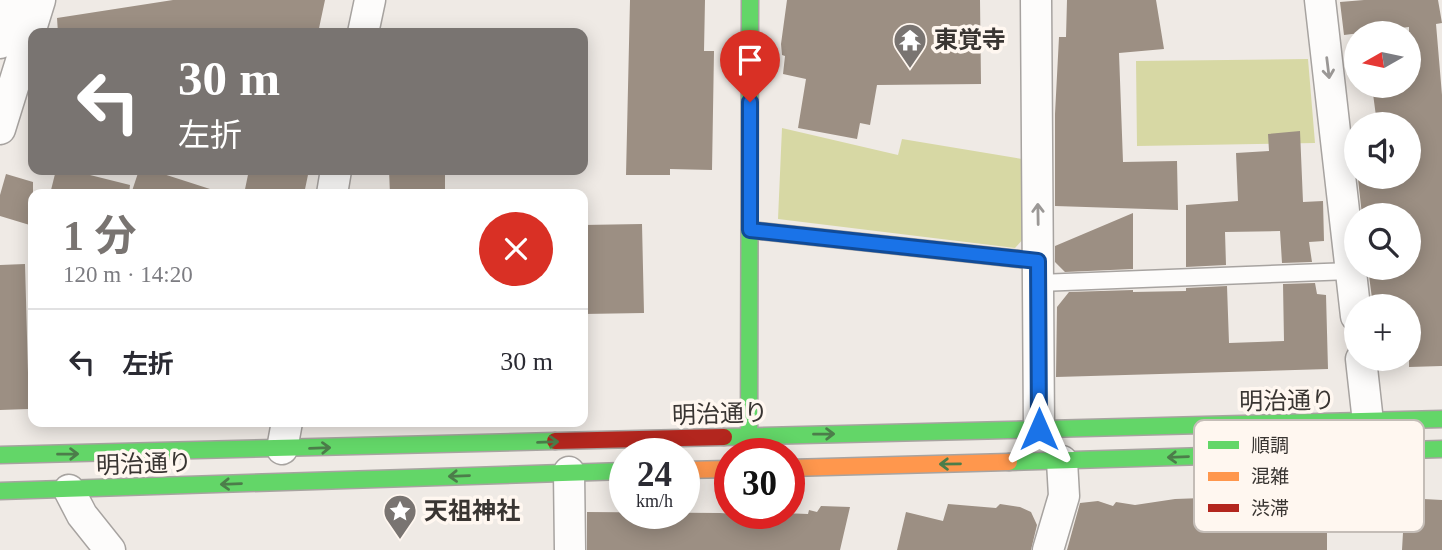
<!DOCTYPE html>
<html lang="ja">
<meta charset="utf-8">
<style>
:root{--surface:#fff;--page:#f2f2f3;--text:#2b2b33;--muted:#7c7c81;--line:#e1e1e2;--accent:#797471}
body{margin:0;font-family:"Times New Roman","Noto Sans JP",serif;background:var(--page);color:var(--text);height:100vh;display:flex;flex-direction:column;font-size:26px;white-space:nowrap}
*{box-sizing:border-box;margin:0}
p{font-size:23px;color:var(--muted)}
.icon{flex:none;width:38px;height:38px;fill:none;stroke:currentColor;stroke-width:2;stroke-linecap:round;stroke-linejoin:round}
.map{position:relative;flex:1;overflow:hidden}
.details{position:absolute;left:28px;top:189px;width:560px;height:238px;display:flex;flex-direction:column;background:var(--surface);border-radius:14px;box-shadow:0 4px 18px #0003}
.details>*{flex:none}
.banner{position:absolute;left:28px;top:28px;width:560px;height:147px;border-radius:14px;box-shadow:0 4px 18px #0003;background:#797471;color:#fff;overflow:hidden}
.needle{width:46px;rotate:261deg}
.fabs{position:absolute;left:1344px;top:21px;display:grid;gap:14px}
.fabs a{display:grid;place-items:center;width:77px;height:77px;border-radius:50%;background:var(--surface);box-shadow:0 4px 18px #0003;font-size:35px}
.speed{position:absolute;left:609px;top:438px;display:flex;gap:14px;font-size:35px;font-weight:700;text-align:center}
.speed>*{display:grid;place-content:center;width:91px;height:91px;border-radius:50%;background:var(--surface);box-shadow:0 4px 18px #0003;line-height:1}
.speed small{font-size:18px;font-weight:400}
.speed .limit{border:10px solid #d22;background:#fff;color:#111}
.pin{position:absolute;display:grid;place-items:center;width:60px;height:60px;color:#fff;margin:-72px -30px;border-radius:50% 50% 50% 0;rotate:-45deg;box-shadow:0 0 7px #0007}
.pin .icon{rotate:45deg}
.me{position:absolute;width:77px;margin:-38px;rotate:0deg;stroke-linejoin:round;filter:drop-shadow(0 0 5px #0008)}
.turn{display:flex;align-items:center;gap:24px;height:147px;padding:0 35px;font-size:32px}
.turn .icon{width:91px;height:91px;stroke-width:2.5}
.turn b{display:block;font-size:49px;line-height:60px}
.round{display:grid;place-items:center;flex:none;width:74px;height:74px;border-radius:37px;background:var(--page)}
.summary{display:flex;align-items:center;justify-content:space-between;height:119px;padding:0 35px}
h1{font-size:42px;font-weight:700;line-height:52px;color:var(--accent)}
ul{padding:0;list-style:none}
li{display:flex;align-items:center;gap:21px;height:105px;padding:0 35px;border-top:2px solid var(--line)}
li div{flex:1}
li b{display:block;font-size:26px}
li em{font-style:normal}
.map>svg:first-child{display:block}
.green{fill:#d7d8a4}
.building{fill:#9c8f83}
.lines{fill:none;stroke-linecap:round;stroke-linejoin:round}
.lane-casing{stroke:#a7a3a0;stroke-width:19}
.street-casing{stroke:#a7a3a0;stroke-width:33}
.fast-casing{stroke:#a7a3a0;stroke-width:19}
.slow-casing{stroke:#a7a3a0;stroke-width:19}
.jam-casing{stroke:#a7a3a0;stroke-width:19}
.lane{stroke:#fdfcfb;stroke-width:16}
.street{stroke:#fdfcfb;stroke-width:30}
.fast{stroke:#63d668;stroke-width:16}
.slow{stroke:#ff974d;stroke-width:16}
.jam{stroke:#b3261e;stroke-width:16}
.oneway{stroke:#9b9896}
.oneway2{stroke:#4c7d4a}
.route-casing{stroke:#114b97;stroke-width:18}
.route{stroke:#1a73e8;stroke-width:12}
.labels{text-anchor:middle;stroke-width:7;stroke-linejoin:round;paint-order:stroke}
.poi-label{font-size:24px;font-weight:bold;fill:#393532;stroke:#fff7f0;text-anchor:start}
.street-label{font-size:24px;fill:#393532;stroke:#fff7f0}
.key{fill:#fff7f0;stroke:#c4bdb7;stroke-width:2}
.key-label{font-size:19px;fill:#393532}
</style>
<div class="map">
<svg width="1442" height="550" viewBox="0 0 1442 550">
<rect width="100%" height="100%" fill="#efeae5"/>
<!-- green -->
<path class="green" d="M1308,59L1315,143L1137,146L1136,61Z
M782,128L898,155L902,139L1022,159L1024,238L1015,248L778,219Z"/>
<!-- building -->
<path class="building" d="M173,0H325L318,33H58L57,18Z
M630,0H705L704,51H714L712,170L670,169V175H626Z
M787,0H980L981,84L877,85L870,125L860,123L857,139L798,128L806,79L783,74L785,56L782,55L781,44Z
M1067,0H1156L1164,49L1119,53L1123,162L1177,161L1178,210L1055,206V114L1059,37H1066Z
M1364,0H1438L1442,23L1436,24L1442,95V366L1409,367V306H1373L1368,268H1409V215H1362L1358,179L1409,177V124H1377L1372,86H1409V27L1344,35L1340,2Z
M1300,131L1303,202L1323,201L1324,241L1309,242L1312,262L1282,263L1280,231L1225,232L1226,265L1186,267V205L1238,201L1236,153L1269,151L1268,134Z
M56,170H70L130,185L129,194H50Z
M139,170H151L210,189L209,194H131Z
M249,170H309L304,194H244Z
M389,170H445V194H390Z
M6,174L33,182V226L0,216V195Z
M1133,213V269L1065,272L1055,262V246Z
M642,224L644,313L583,314V225Z
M25,264L29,409L0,410V265Z
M1315,283L1317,294L1326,295L1328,369L1056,377L1057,307L1069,292L1133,290V292L1186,291V288L1227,286L1229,343L1284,341L1283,284Z
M1318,494H1331V524H1327V550H1067L1080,503L1098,501L1113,506L1116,502L1135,505L1175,499Z
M1405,498L1442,500V550H1402Z
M948,504L996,508L1000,504L1020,507L1031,512L1037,525L1031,550H897L906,512L943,521Z
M821,506L850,507L840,550H587V512L720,513L781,517L782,513L808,514L809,510L817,512Z"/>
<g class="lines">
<defs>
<path id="lane" d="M750,230L1038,261
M1039,283L1351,271"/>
<path id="street" d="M1036,0L1039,429
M1320,0L1356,316
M363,33L370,0
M0,43L13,0
M0,129L40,0
M332,194L336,170
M1361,359L1368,422
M282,449L287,422
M569,472L570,550
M69,490L82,515L110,550
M1048,550L1064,496L1062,461"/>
<path id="fast" d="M724,437L1442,419
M749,453L750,0
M0,455L555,441
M1009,462L1442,449
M0,491L625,471"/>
<path id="slow" d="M789,468L1009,462
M684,470L730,469"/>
<path id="jam" d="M555,441L724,437"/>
</defs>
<!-- lane casing -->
<use href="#lane" class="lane-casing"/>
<!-- street casing -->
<use href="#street" class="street-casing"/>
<!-- fast casing -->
<use href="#fast" class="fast-casing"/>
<!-- slow casing -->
<use href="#slow" class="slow-casing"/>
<!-- jam casing -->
<use href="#jam" class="jam-casing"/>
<!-- lane -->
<use href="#lane" class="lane"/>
<!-- street -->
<use href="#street" class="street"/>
<!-- fast -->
<use href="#fast" class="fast"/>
<!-- slow -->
<use href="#slow" class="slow"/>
<!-- jam -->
<use href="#jam" class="jam"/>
</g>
<!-- one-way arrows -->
<defs><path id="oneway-shaft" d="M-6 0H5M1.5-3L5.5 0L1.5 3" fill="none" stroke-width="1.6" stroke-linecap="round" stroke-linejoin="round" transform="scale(1.75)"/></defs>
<g class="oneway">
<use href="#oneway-shaft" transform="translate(1328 68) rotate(83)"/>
<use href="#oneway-shaft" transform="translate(1038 214) rotate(-91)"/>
</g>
<g class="oneway2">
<use href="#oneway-shaft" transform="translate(824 434) rotate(-1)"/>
<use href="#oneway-shaft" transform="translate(548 442) rotate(-2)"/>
<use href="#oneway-shaft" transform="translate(320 448) rotate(-2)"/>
<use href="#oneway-shaft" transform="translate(68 454) rotate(-1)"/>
<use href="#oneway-shaft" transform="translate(1178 457) rotate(178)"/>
<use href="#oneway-shaft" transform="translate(950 464) rotate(179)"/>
<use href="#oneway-shaft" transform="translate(459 476) rotate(178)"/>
<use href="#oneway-shaft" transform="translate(231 484) rotate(178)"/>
</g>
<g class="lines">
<defs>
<path id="route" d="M750,102V230L1038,261L1039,429"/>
</defs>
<!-- route casing -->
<use href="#route" class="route-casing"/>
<!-- route -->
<use href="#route" class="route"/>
</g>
<!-- icons -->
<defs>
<symbol id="temple-pin" viewBox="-11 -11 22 30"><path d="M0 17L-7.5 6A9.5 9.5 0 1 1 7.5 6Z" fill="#797471" stroke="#fff7f0"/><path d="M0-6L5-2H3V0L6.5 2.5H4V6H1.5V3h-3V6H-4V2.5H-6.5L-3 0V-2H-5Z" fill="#fff"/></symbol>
<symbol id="sight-pin" viewBox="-11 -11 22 30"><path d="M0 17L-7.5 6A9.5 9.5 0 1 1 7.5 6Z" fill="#797471" stroke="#fff7f0"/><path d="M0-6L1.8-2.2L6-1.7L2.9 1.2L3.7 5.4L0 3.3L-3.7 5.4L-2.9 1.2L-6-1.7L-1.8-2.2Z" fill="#fff"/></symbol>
</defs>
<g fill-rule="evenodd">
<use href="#temple-pin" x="891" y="21" width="38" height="52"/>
<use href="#sight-pin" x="381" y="492" width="38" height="52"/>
</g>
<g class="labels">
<!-- poi labels -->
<g class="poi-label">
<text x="934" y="48">東覚寺</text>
<text x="424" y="519">天祖神社</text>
</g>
<!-- street labels -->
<g class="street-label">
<text transform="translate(1287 401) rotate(-1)" y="8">明治通り</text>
<text transform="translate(720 414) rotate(-2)" y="8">明治通り</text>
<text transform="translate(144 464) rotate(-2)" y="8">明治通り</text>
</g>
</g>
<!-- legend -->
<rect x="1194" y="420" width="230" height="112" rx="10" class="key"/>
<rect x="1208" y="441" width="31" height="8" fill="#63d668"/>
<rect x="1208" y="472" width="31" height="9" fill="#ff974d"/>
<rect x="1208" y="504" width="31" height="8" fill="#b3261e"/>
<g class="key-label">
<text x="1251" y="452">順調</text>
<text x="1251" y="483">混雑</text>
<text x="1251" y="515">渋滞</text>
</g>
</svg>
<div class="fabs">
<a><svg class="needle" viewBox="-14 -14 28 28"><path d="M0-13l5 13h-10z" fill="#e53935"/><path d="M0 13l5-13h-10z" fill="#7c7c81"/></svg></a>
<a><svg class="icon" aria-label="sound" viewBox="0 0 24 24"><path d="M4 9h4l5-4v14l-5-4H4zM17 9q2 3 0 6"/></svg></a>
<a><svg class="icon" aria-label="search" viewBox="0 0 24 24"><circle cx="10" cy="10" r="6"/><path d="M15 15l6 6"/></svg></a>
<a>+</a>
</div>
<div class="speed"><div>24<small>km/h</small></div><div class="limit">30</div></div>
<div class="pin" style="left:750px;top:102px;background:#d93025"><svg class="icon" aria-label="arrive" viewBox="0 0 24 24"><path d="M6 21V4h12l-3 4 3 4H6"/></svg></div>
<svg class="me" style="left:1039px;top:429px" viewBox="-20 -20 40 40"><path d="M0-17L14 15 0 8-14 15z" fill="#1a73e8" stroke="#fff" stroke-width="4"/></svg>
<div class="banner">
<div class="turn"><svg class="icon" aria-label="left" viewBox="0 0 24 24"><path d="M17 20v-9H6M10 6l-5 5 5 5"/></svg><div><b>30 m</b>左折</div></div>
</div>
<section class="details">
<div class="summary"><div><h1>1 分</h1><p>120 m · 14:20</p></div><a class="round" style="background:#d93025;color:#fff"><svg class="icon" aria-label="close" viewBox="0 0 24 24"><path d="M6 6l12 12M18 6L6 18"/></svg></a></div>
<ul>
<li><svg class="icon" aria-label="left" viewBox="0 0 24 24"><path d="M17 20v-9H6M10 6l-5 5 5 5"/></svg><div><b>左折</b></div><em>30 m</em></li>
</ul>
</section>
</div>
